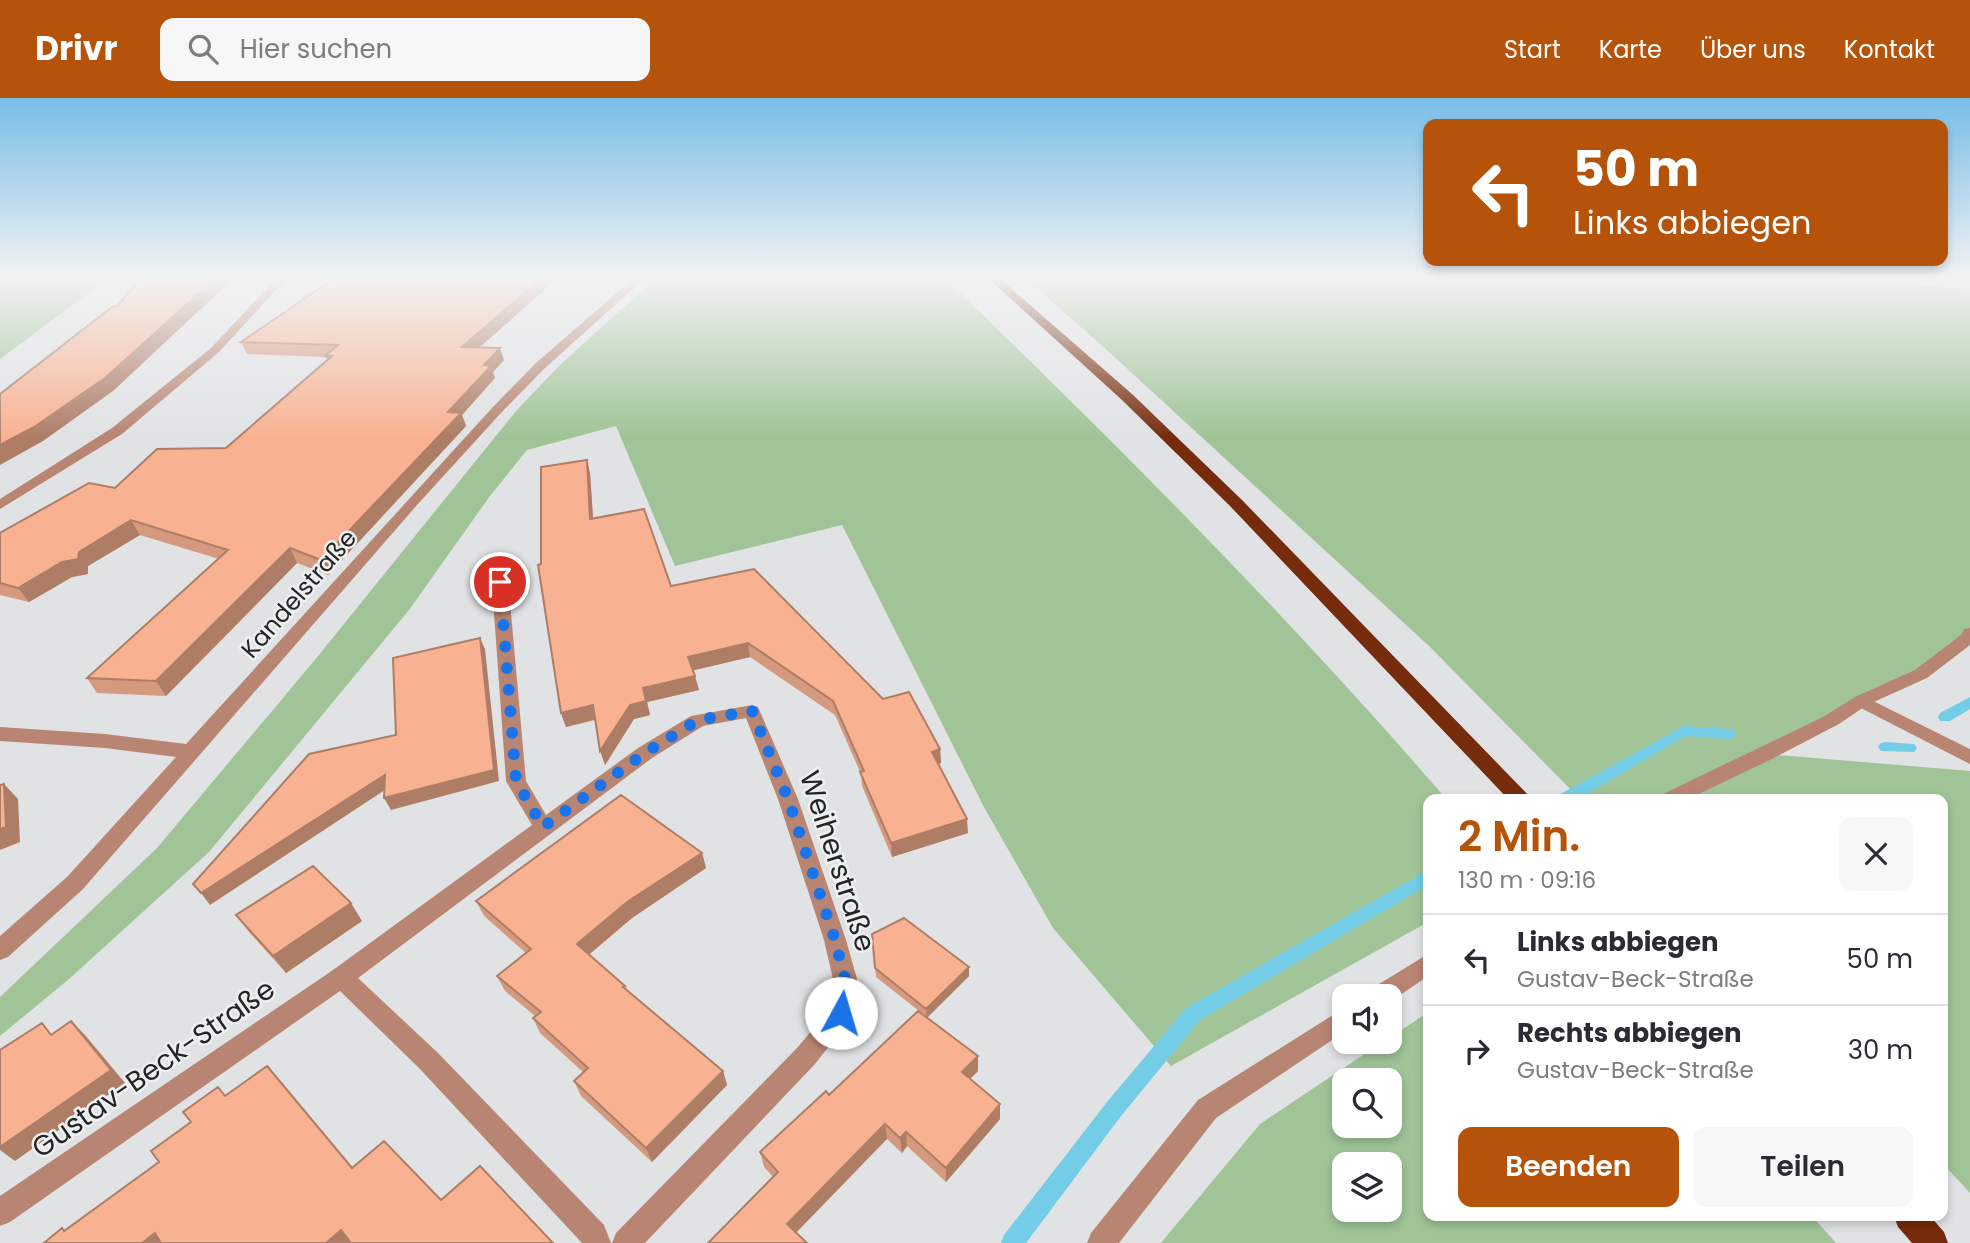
<!DOCTYPE html>
<html lang="de">
<meta charset="utf-8">
<style>
:root{--surface:#fff;--page:#f7f7f7;--text:#2b2b33;--muted:#7c7c81;--line:#e1e1e2;--accent:#b45309}
body{margin:0;font-family:Poppins,sans-serif;background:var(--page);color:var(--text);height:100vh;display:flex;flex-direction:column;font-size:26px;white-space:nowrap}
*{box-sizing:border-box;margin:0}
p{font-size:23px;color:var(--muted)}
.icon{flex:none;width:38px;height:38px;fill:none;stroke:currentColor;stroke-width:2;stroke-linecap:round;stroke-linejoin:round}
.map{position:relative;flex:1;overflow:hidden}
.details{position:absolute;left:1423px;top:696px;width:525px;height:427px;display:flex;flex-direction:column;background:var(--surface);border-radius:14px;box-shadow:0 4px 10px #0003}
.details>*{flex:none}
.banner{position:absolute;left:1423px;top:21px;width:525px;height:147px;border-radius:14px;box-shadow:0 4px 10px #0003;background:#b45309;color:#fff;overflow:hidden}
.controls{position:absolute;left:1332px;top:886px;display:grid;gap:14px}
.controls a{display:grid;place-items:center;width:70px;height:70px;border-radius:14px;background:var(--surface);box-shadow:0 4px 10px #0003;font-size:35px}
.pin{position:absolute;display:grid;place-items:center;width:60px;height:60px;color:#fff;margin:-30px;border:4px solid #fff;border-radius:50%;box-shadow:0 2px 7px #0007}
.me{position:absolute;width:77px;margin:-38px;rotate:6deg;stroke-linejoin:round;filter:drop-shadow(0 0 5px #0008)}
.turn{display:flex;align-items:center;gap:24px;height:147px;padding:0 35px;font-size:32px}
.turn .icon{width:91px;height:91px;stroke-width:2.5}
.turn b{display:block;font-size:49px;line-height:60px}
.round{display:grid;place-items:center;flex:none;width:74px;height:74px;border-radius:14px;background:var(--page)}
.summary{display:flex;align-items:center;justify-content:space-between;height:119px;padding:0 35px}
h1{font-size:42px;font-weight:600;line-height:52px;color:var(--accent)}
.action{display:flex;gap:14px;margin-top:auto;padding:14px 35px}
.action a{flex:1;height:80px;border-radius:14px;background:var(--accent);color:#fff;font-size:28px;font-weight:600;line-height:80px;text-align:center}
.action a+a{background:var(--page);color:var(--text)}
ul{padding:0;list-style:none}
li{display:flex;align-items:center;gap:21px;height:91px;padding:0 35px;border-top:2px solid var(--line)}
li div{flex:1}
li b{display:block;font-size:26px}
li em{font-style:normal}
header{display:flex;align-items:center;gap:42px;box-sizing:border-box;height:98px;padding:0 35px;background:var(--accent);color:#fff}
header strong{font-size:33px}
nav{display:flex;gap:38px;margin-inline-start:auto;font-size:24px}
.search{width:490px;height:63px;background:var(--page);display:flex;align-items:center;gap:18px;box-sizing:border-box;padding:0 24px;border-radius:14px;color:var(--muted);font-size:26px}
.map>svg:first-child{display:block}
.green{fill:#a0c498;fill-rule:evenodd}
.lines{fill:none;stroke-linecap:round;stroke-linejoin:round}
.stream{fill:#74cde7;fill-rule:evenodd}
.service{fill:#b88572;fill-rule:evenodd}
.minor{fill:#b88572;fill-rule:evenodd}
.trunk{fill:#762c0c;fill-rule:evenodd}
.wall{fill:#d5997e}
.shaded-wall{fill:#ae7d66}
.building{fill:#f8b292;stroke:#ae7d66;stroke-width:2}
.route{stroke:#1a73e8;stroke-width:12;stroke-dasharray:0 21.6}
.labels{text-anchor:middle;stroke-width:5;stroke-linejoin:round;paint-order:stroke}
.street-label{font-size:24px;fill:#232424;stroke:#eeeff1}
.near-street-label{font-size:28px;fill:#232424;stroke:#eeeff1}
</style>
<header>
<strong>Drivr</strong>
<div class="search"><svg class="icon" aria-label="search" viewBox="0 0 24 24"><circle cx="10" cy="10" r="6"/><path d="M15 15l6 6"/></svg>Hier suchen</div>
<nav><a>Start</a><a>Karte</a><a>Über uns</a><a>Kontakt</a></nav>
</header>
<div class="map">
<svg width="1970" height="1145" viewBox="0 0 1970 1145">
<rect width="100%" height="100%" fill="#e1e2e4"/>
<!-- green -->
<path class="green" d="M0,179H110L0,261Z
M657,179H944C1118,348 1289,518 1447,702H1428V824L1171,968L1053,830L985,711L842,427L675,468L616,328L527,352L490,398L409,512L209,754L69,881L0,938V899L157,750L314,563L516,313L559,268Z
M1024,179H1815L1970,191V539L1921,576L1767,656L1970,673V1095L1943,1066L1942,702H1581L1429,548L1109,254Z
M1428,914V1118H1812L1836,1145H1161L1260,1026L1384,943H1390V940ZM1344,982H1390V1027H1344ZM1344,1066H1390V1111H1344Z"/>
<g class="lines">
<!-- stream -->
<path class="stream" d="M1970,599V611L1950,623H1940L1938,619L1940,615Z
M1684,628L1729,631L1734,632L1736,636L1734,640L1729,641L1686,638L1576,702H1555L1557,698Z
M1886,644L1914,646L1917,650L1914,654L1881,653L1878,649L1881,645Z
M1428,772V787L1200,922L1121,1018L1026,1145H1001L1004,1137L1107,1004L1186,910Z"/>
<!-- service -->
<path class="service" d="M0,179H8L0,184Z
M1861,597L1970,651V666L1855,607L1852,603Z"/>
<!-- minor -->
<path class="minor" d="M278,179H288L219,254L122,336L0,411V401L112,330L211,250Z
M635,179H646L544,271L500,316L417,407L83,791L8,859L0,862V838L67,779L176,659L105,650L0,643V629L105,636L186,646L492,310L536,265Z
M498,454L506,459L526,683L546,717L638,650L691,618L752,607L758,609L798,701L846,842L857,881L853,915L849,923L815,966L645,1145H612L616,1135L797,950L830,911L833,881L824,842L778,701L746,620L703,628L652,660L358,880L438,955L604,1127L611,1145H582L420,971L340,893L10,1124L0,1128V1098L333,872L532,727L506,683L490,459Z
M1970,530V547L1927,580L1867,607L1839,626L1772,661L1686,702H1658L1661,697L1825,618L1855,599L1915,572L1961,537L1964,531Z
M1428,856V878L1390,904V898H1367L1371,891Z
M1344,910V934L1216,1020L1119,1145H1087L1091,1135L1198,1002Z"/>
<!-- trunk -->
<path class="trunk" d="M987,179H998L1132,296L1242,402L1533,702H1509L1230,408L1122,302Z
M1894,1118H1930L1944,1134L1948,1145H1912L1898,1129Z"/>
</g>
<!-- wall -->
<path class="wall" d="M336,179H559L480,249L504,262L493,274L495,280L462,317L466,328L328,477L297,465L166,598L97,595L87,580L219,461L140,437L88,468V476L72,479L29,504L0,497V435L115,390L226,350L327,262L325,259L247,256L241,244Z
M590,375L593,421L671,488L883,601L940,651L941,665L938,666L968,735L892,759L862,688L861,676L835,617L750,559L693,572L699,592L647,604L650,617L634,621L605,667L595,622L566,629L561,615L541,466Z
M702,755L706,770L632,820L589,856L625,888L627,892L723,973L727,987L652,1064L581,998L574,983L583,974L540,935L533,920L535,918L505,893L497,878L526,855L484,818L476,803Z
M236,817L362,823L286,875L249,834Z
M872,836L969,869V878L927,919L978,973L970,981L1000,1006V1021L946,1084L907,1048L902,1055L887,1041L708,1145L773,1079L764,1069L760,1054L924,917L876,879Z"/>
<!-- shaded-wall -->
<path class="shaded-wall" d="M217,179H235L113,293L43,343L0,367V347Z
M543,179H559L466,261L462,249Z
M500,250L504,262L493,274L495,280L462,317L466,328L328,477L321,462L448,314L484,267Z
M587,362L590,375L594,434L590,421Z
M131,422L140,437L88,468V476L72,479L29,504L18,490Z
M290,450L297,465L166,598L156,583Z
M480,540L485,551L499,683L391,712L384,700Z
M748,545L750,559L691,573L688,559Z
M695,578L699,592L647,604L650,617L634,621L605,667L600,653L630,607L643,590Z
M593,607L597,621L566,629L561,615Z
M940,651L941,665L933,668L932,654Z
M385,677L391,688L210,807L201,795Z
M4,686L18,701L20,744L0,752V731Z
M967,721L968,735L892,759L891,745Z
M702,755L706,770L632,820L584,861L577,846L627,804Z
M351,805L362,823L286,875L273,858Z
M969,869V878L927,920L926,911Z
M71,923L85,937L125,985L15,1063L0,1052V1049Z
M978,958V973L962,989V974Z
M723,973L727,987L652,1064L646,1050Z
M1000,1006V1021L946,1084V1070Z
M885,1026L887,1041L791,1140L787,1126Z
M906,1034L907,1048L902,1055L900,1040Z
M341,1132L352,1145H326Z
M155,1135L166,1145H142Z"/>
<!-- building -->
<path class="building" d="M142,179H217L105,280L34,329L0,347V296L112,209L117,208Z
M336,179H543L462,249L500,250L484,267L491,268L448,314L461,315L321,462L290,450L156,583L87,580L228,452L131,422L79,454L78,461L62,464L18,490L0,485V435L89,385L115,390L157,351L226,350L332,258H325L338,247L241,244Z
M587,362L590,421L644,411L671,488L754,471L883,601L909,594L940,651L932,654L967,721L891,745L860,674L864,673L833,603L748,545L688,559L695,578L643,590L646,603L630,607L600,653L593,607L561,615L538,467L541,466V369Z
M480,540L494,672L384,700L385,677L201,795L193,786L309,656L396,637L393,560Z
M4,686L6,729L0,731V687Z
M621,697L702,755L627,804L577,846L625,888L623,889L723,973L646,1050L574,983L588,970L533,920L541,914L497,878L531,851L476,803Z
M313,768L351,805L273,858L236,817Z
M904,820L969,869L926,911L875,870L872,836Z
M918,913L978,958L962,974L1000,1006L946,1070L906,1034L900,1040L885,1026L787,1126L807,1145H708L778,1074L760,1054L826,993L829,997Z
M71,923L111,972L0,1049V952L42,925L51,937Z
M267,968L352,1070L384,1043L441,1102L480,1068L553,1145H351L341,1132L326,1145H161L155,1135L142,1145H44L62,1130L64,1133L159,1064L151,1053L191,1024L183,1014L218,989L225,998Z"/>
<!-- sky -->
<linearGradient id="sky" x2="0" y2="1"><stop stop-color="#79bee8"/><stop offset="0.53" stop-color="#f2f2f3"/><stop offset="1" stop-color="#f2f2f3" stop-opacity="0"/></linearGradient>
<rect width="1970" height="339" fill="url(#sky)"/>
<g class="lines">
<!-- route -->
<path class="route" d="M500,484L516,683L543,729L645,655L698,622L752,613L788,701L835,842L845,881L841,915"/>
</g>
<g class="labels">
<!-- street labels -->
<g class="street-label">
<text transform="translate(299 496) rotate(-49)" y="8">Kandelstraße</text>
</g>
<!-- near-street labels -->
<g class="near-street-label">
<text transform="translate(838 763) rotate(72)" y="10">Weiherstraße</text>
<text transform="translate(153 970) rotate(-35)" y="10">Gustav-Beck-Straße</text>
</g>
</g>
</svg>
<div class="controls">
<a><svg class="icon" aria-label="sound" viewBox="0 0 24 24"><path d="M4 9h4l5-4v14l-5-4H4zM17 9q2 3 0 6"/></svg></a>
<a><svg class="icon" aria-label="search" viewBox="0 0 24 24"><circle cx="10" cy="10" r="6"/><path d="M15 15l6 6"/></svg></a>
<a><svg class="icon" aria-label="layers" viewBox="0 0 24 24"><path d="M12 4l9 5-9 5-9-5zM3 14l9 5 9-5"/></svg></a>
</div>
<div class="pin" style="left:500px;top:484px;background:#d93025"><svg class="icon" aria-label="arrive" viewBox="0 0 24 24"><path d="M6 21V4h12l-3 4 3 4H6"/></svg></div>
<svg class="me" style="left:841px;top:915px" viewBox="-20 -20 40 40"><circle r="19" fill="#fff"/><path d="M0-13L10 11 0 6-10 11z" fill="#1a73e8"/></svg>
<div class="banner">
<div class="turn"><svg class="icon" aria-label="left" viewBox="0 0 24 24"><path d="M17 20v-9H6M10 6l-5 5 5 5"/></svg><div><b>50 m</b>Links abbiegen</div></div>
</div>
<section class="details">
<div class="summary"><div><h1>2 Min.</h1><p>130 m · 09:16</p></div><a class="round"><svg class="icon" aria-label="close" viewBox="0 0 24 24"><path d="M6 6l12 12M18 6L6 18"/></svg></a></div>
<ul>
<li><svg class="icon" aria-label="left" viewBox="0 0 24 24"><path d="M17 20v-9H6M10 6l-5 5 5 5"/></svg><div><b>Links abbiegen</b><p>Gustav-Beck-Straße</p></div><em>50 m</em></li>
<li><svg class="icon" aria-label="right" viewBox="0 0 24 24"><path d="M7 20v-9h11M14 6l5 5-5 5"/></svg><div><b>Rechts abbiegen</b><p>Gustav-Beck-Straße</p></div><em>30 m</em></li>
</ul>
<div class="action"><a>Beenden</a><a>Teilen</a></div>
</section>
</div>
